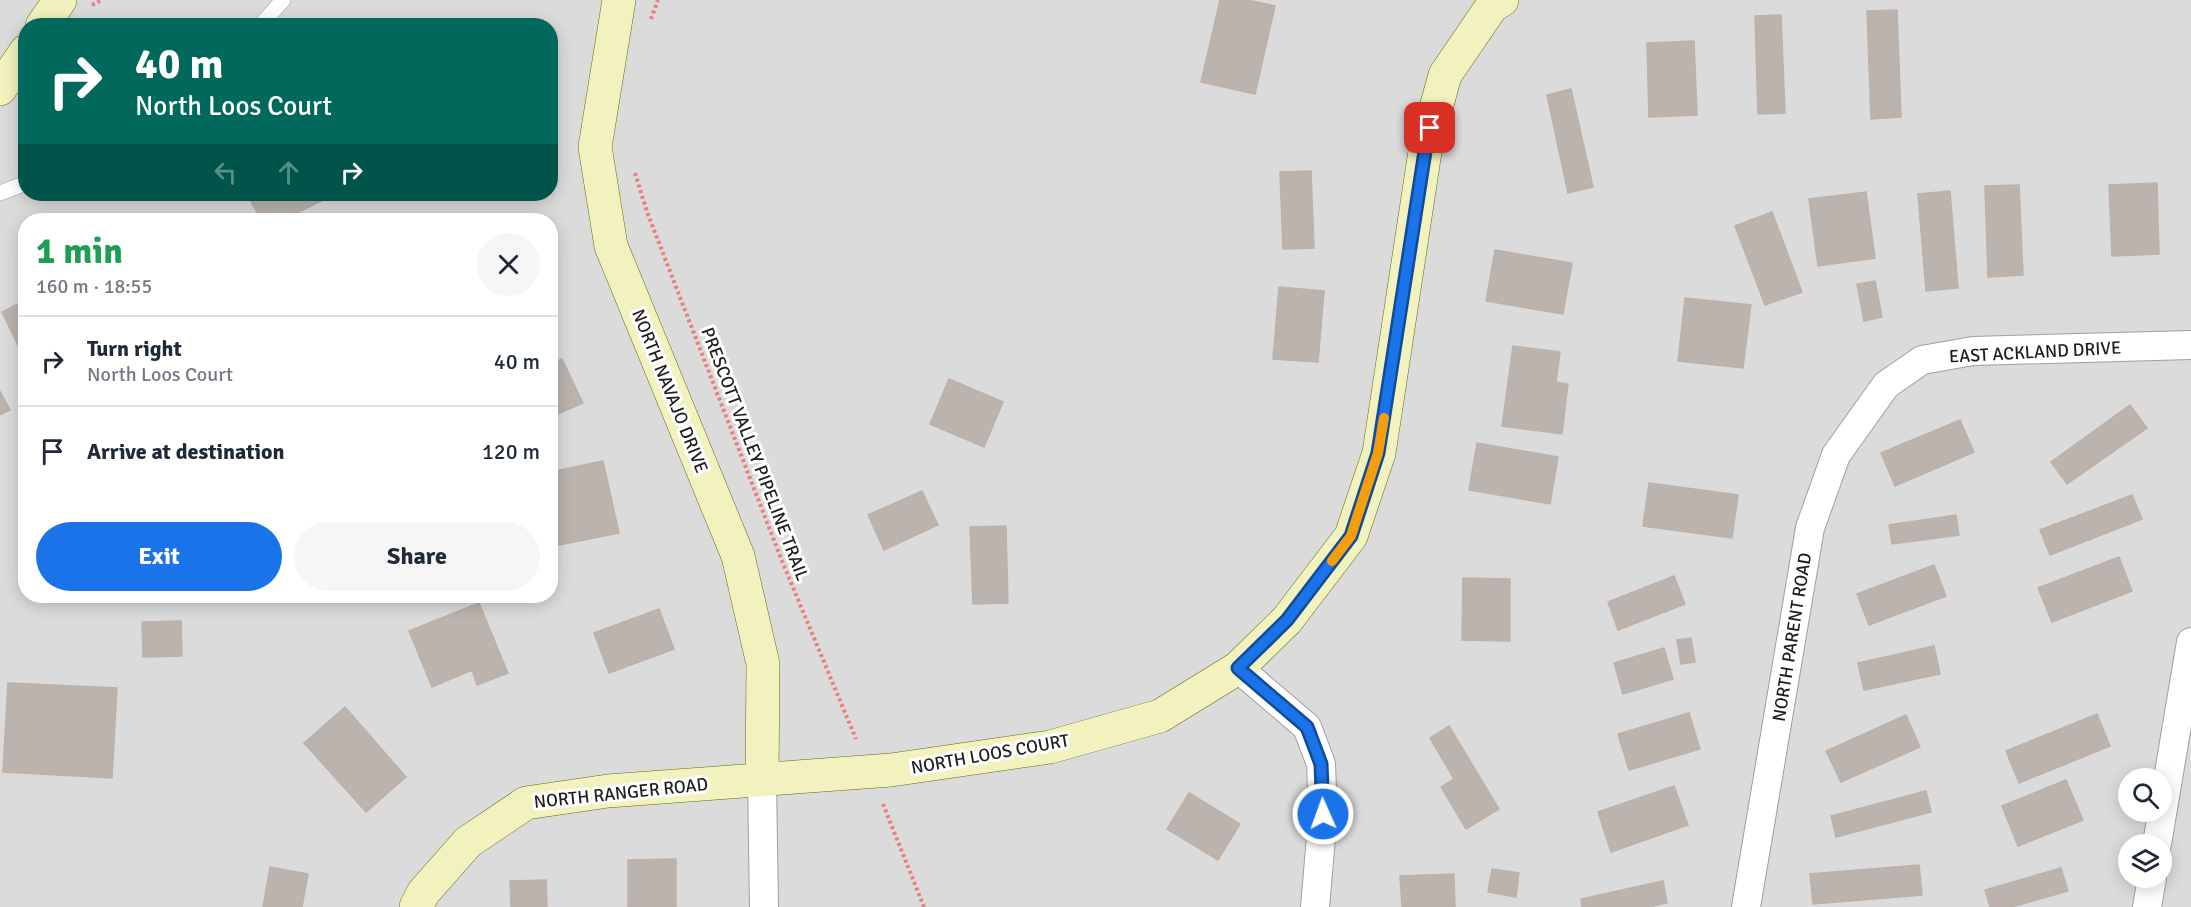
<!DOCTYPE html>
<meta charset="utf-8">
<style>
:root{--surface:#fff;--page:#f6f6f7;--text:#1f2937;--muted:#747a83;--line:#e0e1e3;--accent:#1a73e8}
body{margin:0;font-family:Signika,sans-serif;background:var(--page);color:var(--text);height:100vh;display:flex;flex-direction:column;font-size:22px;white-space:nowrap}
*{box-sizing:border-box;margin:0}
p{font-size:20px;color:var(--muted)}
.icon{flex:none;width:33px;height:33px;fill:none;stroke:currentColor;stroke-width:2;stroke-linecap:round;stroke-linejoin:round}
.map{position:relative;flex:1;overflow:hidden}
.sheet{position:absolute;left:18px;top:213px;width:540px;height:390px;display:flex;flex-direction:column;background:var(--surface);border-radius:24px;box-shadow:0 3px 15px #0003}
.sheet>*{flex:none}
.guide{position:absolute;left:18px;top:18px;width:540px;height:183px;border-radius:24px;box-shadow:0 3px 15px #0003;background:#00695c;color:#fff;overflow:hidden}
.fabs{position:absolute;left:2118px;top:768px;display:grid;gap:12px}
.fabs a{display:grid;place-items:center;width:54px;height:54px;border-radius:50%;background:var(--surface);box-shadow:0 3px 15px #0003;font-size:30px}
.pin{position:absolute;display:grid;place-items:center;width:51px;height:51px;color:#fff;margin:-26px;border-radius:12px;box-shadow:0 3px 9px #0006}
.me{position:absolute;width:66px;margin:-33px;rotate:358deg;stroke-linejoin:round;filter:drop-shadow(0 0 4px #0008)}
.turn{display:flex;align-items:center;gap:21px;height:126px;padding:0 18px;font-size:27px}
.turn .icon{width:78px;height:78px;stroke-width:2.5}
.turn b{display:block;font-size:42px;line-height:51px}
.lanes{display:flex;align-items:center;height:57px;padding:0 18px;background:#0003;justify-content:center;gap:30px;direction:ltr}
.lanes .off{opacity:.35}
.round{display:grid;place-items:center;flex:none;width:63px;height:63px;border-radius:32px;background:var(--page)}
.head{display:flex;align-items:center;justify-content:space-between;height:102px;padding:0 18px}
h1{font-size:36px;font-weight:700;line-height:45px;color:#1e9e55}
.button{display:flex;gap:12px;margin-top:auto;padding:12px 18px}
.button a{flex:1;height:69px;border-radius:36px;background:var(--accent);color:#fff;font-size:24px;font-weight:700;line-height:69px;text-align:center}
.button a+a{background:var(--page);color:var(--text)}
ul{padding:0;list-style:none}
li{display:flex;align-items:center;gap:18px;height:90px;padding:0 18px;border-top:2px solid var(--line)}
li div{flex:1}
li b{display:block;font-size:22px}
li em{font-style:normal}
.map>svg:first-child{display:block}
.residential{fill:#dcdbdb;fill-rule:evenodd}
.building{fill:#bab3ae;stroke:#bdb1a9;stroke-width:1.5}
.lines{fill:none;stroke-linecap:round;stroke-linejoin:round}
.lane-casing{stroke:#9f9f9f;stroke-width:16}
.street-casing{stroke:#9f9f9f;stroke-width:30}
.secondary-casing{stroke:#636811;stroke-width:34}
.path{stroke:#ea7f79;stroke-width:4;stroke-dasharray:3 3;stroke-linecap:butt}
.lane{stroke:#fff;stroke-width:15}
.street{stroke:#fff;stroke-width:28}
.secondary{stroke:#f2f2be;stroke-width:33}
.route-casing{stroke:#114b97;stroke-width:15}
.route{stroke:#1a73e8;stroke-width:10}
.slow{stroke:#f59e0b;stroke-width:10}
.labels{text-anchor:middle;stroke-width:6;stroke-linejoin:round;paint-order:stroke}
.street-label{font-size:18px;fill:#1e1e1e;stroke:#fff}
</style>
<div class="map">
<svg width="2191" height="907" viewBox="0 0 2191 907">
<rect width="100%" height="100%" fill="#edeae5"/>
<!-- residential -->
<path class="residential" d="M0,0H2191V907H0ZM26,26H550V194H26ZM26,220H550V596H26ZM2128,778H2162V812H2128ZM2128,844H2162V878H2128Z"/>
<!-- building -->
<path class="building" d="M1220,0H1248L1275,6L1255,94L1201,82Z
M1897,10L1901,117L1871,119L1867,11Z
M1781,15L1785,113L1758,114L1755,16Z
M1694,41L1697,115L1649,117L1647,43Z
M1571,89L1593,187L1568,193L1547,95Z
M1311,171L1314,248L1283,249L1280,172Z
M2157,183L2159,254L2112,256L2109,185Z
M2019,185L2023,275L1988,277L1985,186Z
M1950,191L1958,288L1926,291L1918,194Z
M1866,192L1875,258L1818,266L1809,199Z
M247,194H336L282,220H261Z
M1772,212L1802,292L1765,305L1735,226Z
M1495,250L1572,263L1563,314L1486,301Z
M1875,281L1882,317L1864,321L1857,284Z
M1279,287L1324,291L1318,362L1273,359Z
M1685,298L1751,305L1743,368L1678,361Z
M26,300V356L24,357L2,312Z
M1513,346L1560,352L1556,382L1568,384L1562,434L1502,426Z
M562,359L583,403L550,417V364Z
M949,379L1003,402L984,447L930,424Z
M0,391L10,410L0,415Z
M2130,405L2147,428L2067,484L2051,462Z
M1960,420L1974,452L1895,486L1881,453Z
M1477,443L1558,457L1550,504L1469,490Z
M603,461L619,533L559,545L550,507V472Z
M1649,483L1738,495L1732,538L1643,526Z
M922,491L938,525L884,550L868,515Z
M2132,495L2142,519L2050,555L2040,530Z
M1956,515L1959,535L1892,544L1889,525Z
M1006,526L1008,603L973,604L970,527Z
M2119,557L2132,591L2052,622L2038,588Z
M1934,565L1946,596L1869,625L1857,594Z
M1674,576L1685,604L1618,630L1608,602Z
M1463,578L1510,579V641L1462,640Z
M479,603L508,673L477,685L472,670L432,687L409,631Z
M659,609L674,649L609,673L594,633Z
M181,621L182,656L143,657L142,622Z
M1691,638L1695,662L1681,664L1677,640Z
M1934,646L1940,674L1864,690L1858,663Z
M1664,648L1673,679L1623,694L1614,663Z
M8,683L117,688L112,778L3,772Z
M345,707L406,777L366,812L304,743Z
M1689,713L1700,749L1629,770L1618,734Z
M2097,714L2110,746L2019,783L2006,751Z
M1906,715L1920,747L1841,782L1826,751Z
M1449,726L1499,809L1466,829L1441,787L1454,779L1430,738Z
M2066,780L2083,820L2018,846L2002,806Z
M1674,786L1688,825L1611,852L1598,812Z
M1926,791L1931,812L1836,837L1831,816Z
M1189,793L1240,824L1218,860L1167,829Z
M676,859V907H628V860Z
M1919,865L1922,895L1813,904L1810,874Z
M270,867L308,874L302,907H263Z
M2061,868L2068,891L2012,907H1990L1985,890Z
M1492,869L1519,873L1516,897L1488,892Z
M1454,874L1455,907H1402L1400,876Z
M546,880L547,907H511L510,881Z
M1663,881L1667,903L1649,907H1582L1581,899Z"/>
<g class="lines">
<defs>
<path id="lane" d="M260,26L283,0
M0,193L26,183"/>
<path id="street" d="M1238,668L1307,727L1321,764L1323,814L1315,907
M762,780L764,907
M2157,844L2191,642
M1746,907L1810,528L1836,455L1886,385L1922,360L1973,351L2191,345
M2147,907L2152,878"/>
<path id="secondary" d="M619,0L595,147L611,246L738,556L763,664L762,780
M42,26L60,0
M0,89L26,51
M416,907L423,893L468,842L526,803L608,791L891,770L1050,747L1160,716L1238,668L1287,620L1351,536L1379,453L1426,145L1445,75L1492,6L1502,0"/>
</defs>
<!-- lane casing -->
<use href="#lane" class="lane-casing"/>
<!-- street casing -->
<use href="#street" class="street-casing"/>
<!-- secondary casing -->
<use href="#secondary" class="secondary-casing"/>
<!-- path -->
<path class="path" d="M92,5L102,0
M651,19L658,0
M635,173L647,212L782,561L856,739
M883,804L924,907"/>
<!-- lane -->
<use href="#lane" class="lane"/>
<!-- street -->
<use href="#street" class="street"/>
<!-- secondary -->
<use href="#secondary" class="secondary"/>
</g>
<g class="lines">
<defs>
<path id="route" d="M1323,814L1321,764L1307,727L1238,668L1287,620L1351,536L1378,453L1426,145L1430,128"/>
</defs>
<!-- route casing -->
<use href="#route" class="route-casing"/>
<!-- route -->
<use href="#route" class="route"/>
<!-- slow -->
<path class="slow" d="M1332,561L1351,536L1378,453L1384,418"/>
</g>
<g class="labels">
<!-- street labels -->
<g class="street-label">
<text transform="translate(2035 352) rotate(-3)" y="6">EAST ACKLAND DRIVE</text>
<text transform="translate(670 391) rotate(68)" y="6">NORTH NAVAJO DRIVE</text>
<text transform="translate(755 454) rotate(69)" y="6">PRESCOTT VALLEY PIPELINE TRAIL</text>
<text transform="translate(1792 637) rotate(-81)" y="6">NORTH PARENT ROAD</text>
<text transform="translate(990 754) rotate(-10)" y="6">NORTH LOOS COURT</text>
<text transform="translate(621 793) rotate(-6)" y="6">NORTH RANGER ROAD</text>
</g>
</g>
</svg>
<div class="fabs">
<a><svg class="icon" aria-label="search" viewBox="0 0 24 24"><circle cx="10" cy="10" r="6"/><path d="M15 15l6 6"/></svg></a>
<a><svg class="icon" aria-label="layers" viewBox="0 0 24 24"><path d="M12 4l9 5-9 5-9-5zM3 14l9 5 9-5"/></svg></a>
</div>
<div class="pin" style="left:1430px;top:128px;background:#d93025"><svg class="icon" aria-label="arrive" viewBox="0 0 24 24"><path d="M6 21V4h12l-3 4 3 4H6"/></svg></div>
<svg class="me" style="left:1323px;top:814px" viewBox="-20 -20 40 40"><circle r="17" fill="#1a73e8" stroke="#fff" stroke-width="3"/><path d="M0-11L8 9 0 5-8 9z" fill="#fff"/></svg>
<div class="guide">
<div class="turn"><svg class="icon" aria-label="right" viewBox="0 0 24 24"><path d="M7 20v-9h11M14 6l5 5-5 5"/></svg><div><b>40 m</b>North Loos Court</div></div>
<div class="lanes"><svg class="icon off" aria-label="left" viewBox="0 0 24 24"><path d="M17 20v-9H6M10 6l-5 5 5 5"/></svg><svg class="icon off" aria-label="ahead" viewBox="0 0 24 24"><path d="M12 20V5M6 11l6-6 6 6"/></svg><svg class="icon" aria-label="right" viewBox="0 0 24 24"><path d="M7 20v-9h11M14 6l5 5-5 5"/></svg></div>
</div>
<section class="sheet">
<div class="head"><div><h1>1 min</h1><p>160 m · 18:55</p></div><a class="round"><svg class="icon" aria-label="close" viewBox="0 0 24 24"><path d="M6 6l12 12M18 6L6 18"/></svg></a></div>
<ul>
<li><svg class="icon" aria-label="right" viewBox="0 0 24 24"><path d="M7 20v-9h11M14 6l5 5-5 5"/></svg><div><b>Turn right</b><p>North Loos Court</p></div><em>40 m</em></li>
<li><svg class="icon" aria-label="arrive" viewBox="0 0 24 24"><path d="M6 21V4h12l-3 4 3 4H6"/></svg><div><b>Arrive at destination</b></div><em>120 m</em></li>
</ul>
<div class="button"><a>Exit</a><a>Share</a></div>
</section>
</div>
